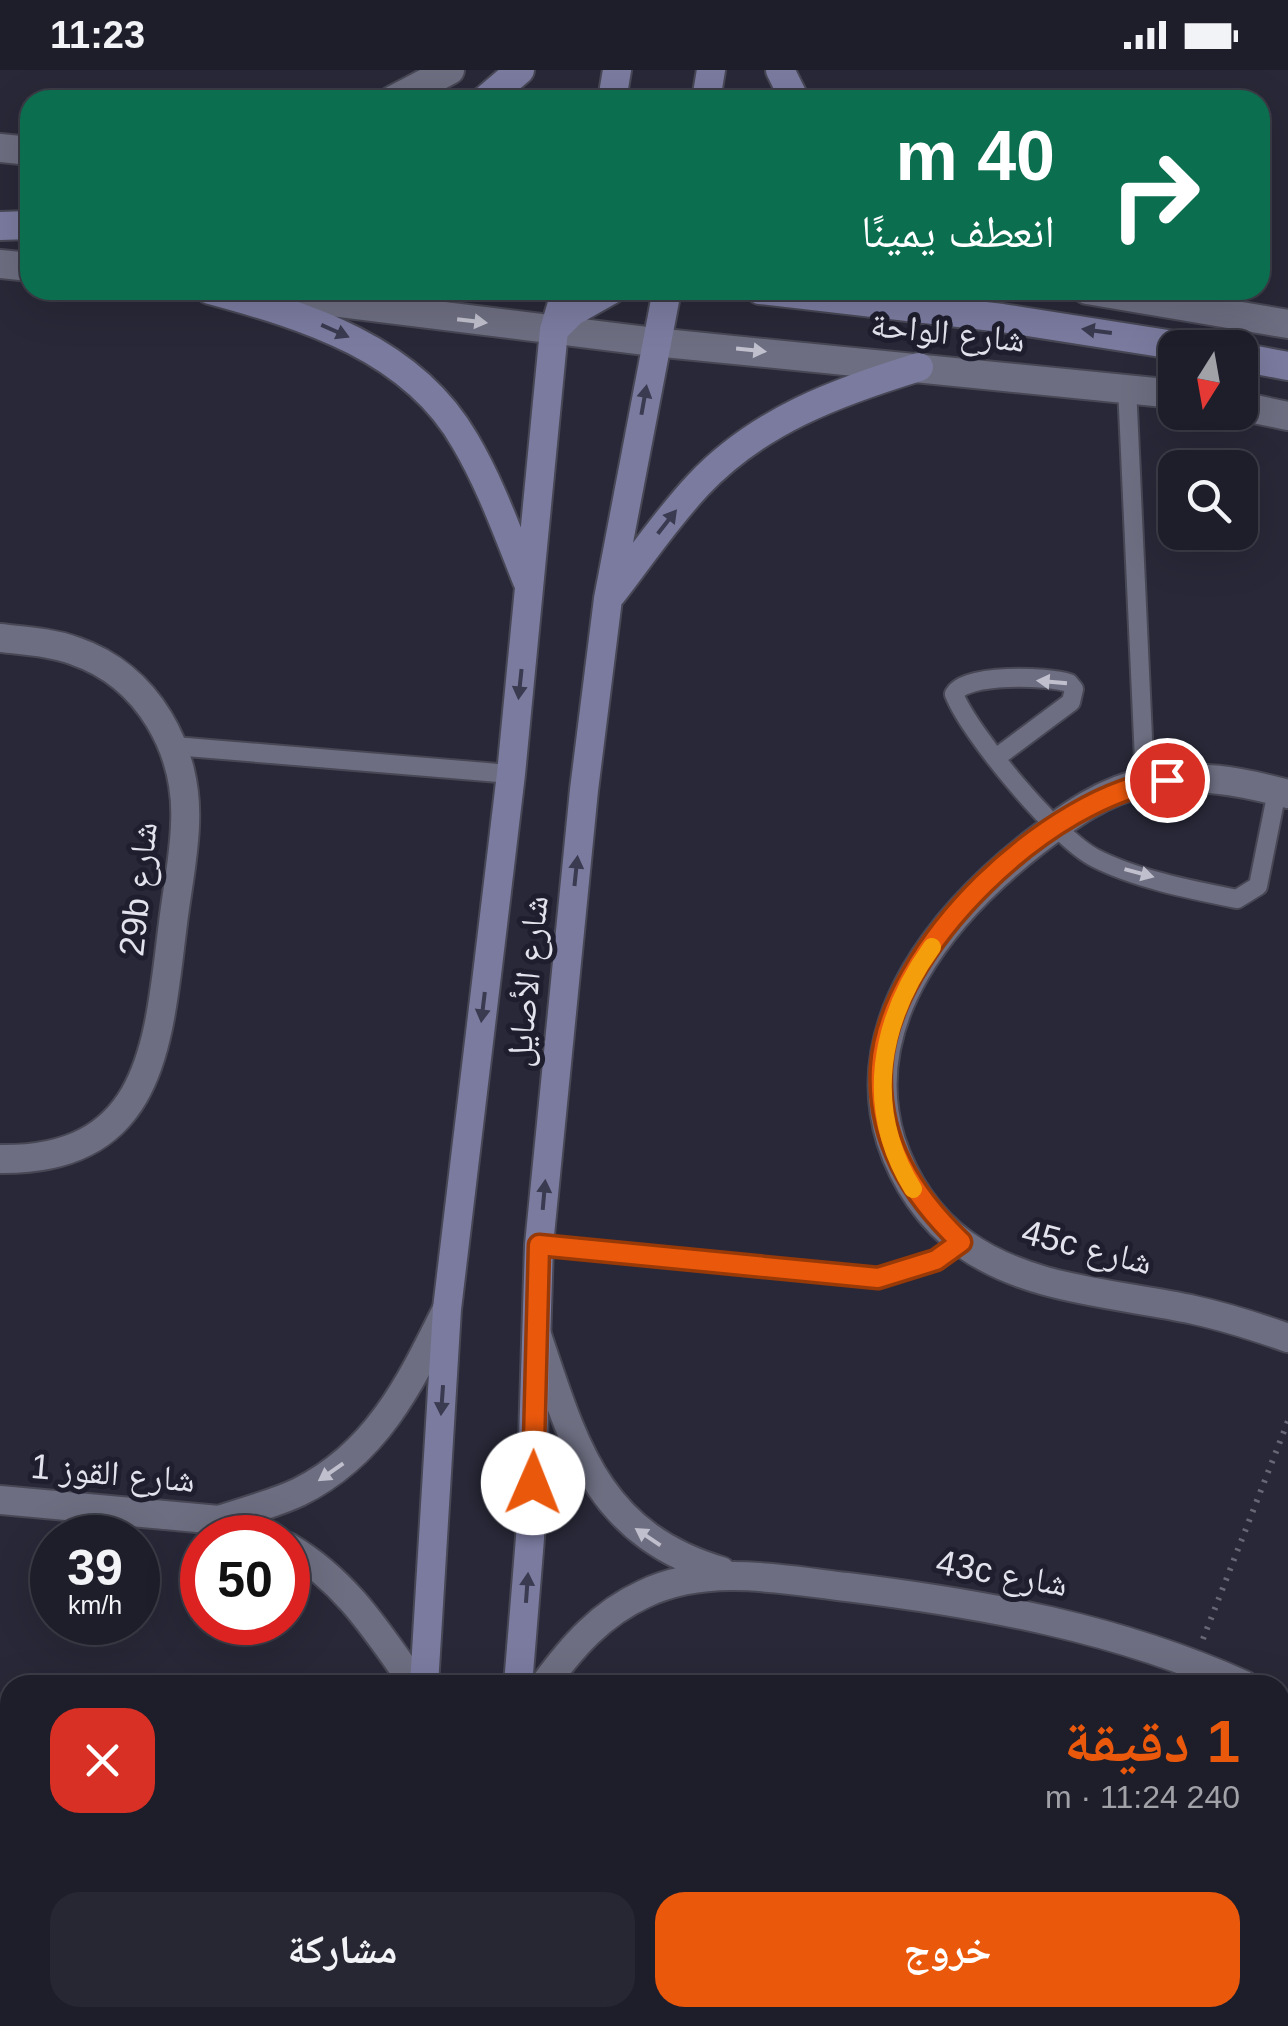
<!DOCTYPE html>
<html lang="ar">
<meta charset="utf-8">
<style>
:root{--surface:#1e1e2a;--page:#262732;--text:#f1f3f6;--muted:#a1a2a8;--line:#3c3c47;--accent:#ea580c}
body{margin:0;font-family:Helvetica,"Noto Naskh Arabic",sans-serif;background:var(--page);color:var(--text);direction:rtl;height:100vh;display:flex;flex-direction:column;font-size:38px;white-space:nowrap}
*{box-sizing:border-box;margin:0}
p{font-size:32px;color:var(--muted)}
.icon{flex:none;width:55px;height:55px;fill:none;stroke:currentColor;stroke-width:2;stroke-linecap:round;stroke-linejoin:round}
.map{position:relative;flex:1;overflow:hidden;direction:ltr}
.panel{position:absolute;left:0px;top:1605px;width:1290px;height:352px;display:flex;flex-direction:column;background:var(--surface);border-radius:30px 30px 0 0;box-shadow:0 10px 40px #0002,0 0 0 2px var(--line);direction:rtl}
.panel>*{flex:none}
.top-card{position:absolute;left:20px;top:20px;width:1250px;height:210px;border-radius:30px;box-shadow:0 10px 40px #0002,0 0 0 2px var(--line);direction:rtl;background:#0b6e4f;color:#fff;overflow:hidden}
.needle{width:65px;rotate:191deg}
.tools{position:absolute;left:1158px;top:260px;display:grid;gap:20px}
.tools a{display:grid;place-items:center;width:100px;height:100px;border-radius:20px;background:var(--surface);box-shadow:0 10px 40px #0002,0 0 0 2px var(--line);font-size:50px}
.speed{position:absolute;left:30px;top:1445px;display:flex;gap:20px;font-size:50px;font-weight:700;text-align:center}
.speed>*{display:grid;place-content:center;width:130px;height:130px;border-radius:50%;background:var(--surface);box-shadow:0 10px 40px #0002,0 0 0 2px var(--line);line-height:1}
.speed small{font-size:25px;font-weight:400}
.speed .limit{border:15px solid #d22;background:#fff;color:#111}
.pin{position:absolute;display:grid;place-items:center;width:85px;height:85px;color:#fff;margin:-42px;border:5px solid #fff;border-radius:50%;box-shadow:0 2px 10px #0007}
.me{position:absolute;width:110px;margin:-55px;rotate:1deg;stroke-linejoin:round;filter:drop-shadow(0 0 8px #0008)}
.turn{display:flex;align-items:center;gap:35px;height:210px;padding:0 50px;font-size:45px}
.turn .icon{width:130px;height:130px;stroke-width:2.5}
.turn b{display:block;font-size:70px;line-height:85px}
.round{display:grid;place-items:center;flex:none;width:105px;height:105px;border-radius:30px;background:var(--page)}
.headline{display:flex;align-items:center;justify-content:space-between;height:170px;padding:0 50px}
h1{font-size:60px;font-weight:700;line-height:75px;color:var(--accent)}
.action{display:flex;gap:20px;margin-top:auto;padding:20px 50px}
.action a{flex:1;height:115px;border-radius:30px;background:var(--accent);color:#fff;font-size:40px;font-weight:700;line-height:115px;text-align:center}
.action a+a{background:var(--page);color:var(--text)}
.status{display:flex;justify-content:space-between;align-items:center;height:70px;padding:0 50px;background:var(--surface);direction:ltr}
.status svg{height:28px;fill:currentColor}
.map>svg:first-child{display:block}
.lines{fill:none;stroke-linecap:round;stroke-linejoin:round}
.service-casing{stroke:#474755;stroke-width:22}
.minor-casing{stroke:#474755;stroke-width:32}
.tertiary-casing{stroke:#474755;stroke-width:32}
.secondary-casing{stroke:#474755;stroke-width:32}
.path{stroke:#676776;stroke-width:6;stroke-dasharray:2.5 8;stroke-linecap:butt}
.service{stroke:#6d6e81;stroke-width:18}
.minor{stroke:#6d6e81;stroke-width:28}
.tertiary{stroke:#6d6e81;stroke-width:28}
.secondary{stroke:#7b7ba0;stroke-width:28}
.oneway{fill:#bfbfcd}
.oneway2{fill:#3a3a50}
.route-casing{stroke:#983908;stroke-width:25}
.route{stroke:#ea580c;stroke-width:18}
.slow{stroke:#f59e0b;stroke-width:18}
.labels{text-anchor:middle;stroke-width:10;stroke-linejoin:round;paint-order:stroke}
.street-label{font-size:35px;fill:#e2e2ed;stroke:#1e1e2e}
</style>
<div class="status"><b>11:23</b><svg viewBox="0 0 49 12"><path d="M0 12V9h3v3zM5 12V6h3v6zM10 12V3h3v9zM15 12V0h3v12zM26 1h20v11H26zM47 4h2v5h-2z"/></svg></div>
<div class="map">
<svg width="1288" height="1956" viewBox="0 0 1288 1956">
<rect width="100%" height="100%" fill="#282838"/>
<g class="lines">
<defs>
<path id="service" d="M1127,316L1145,712
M174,676L511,704
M996,688L1071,632L1074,619L1069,613C1048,606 965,603 954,624C969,663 1057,769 1095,788C1136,809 1192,820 1237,829L1258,816L1277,721
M539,1175L878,1208L937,1190L961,1172
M307,1956L308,1948"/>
<path id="minor" d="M393,30L450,0
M0,568C25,571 51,572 75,581C148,606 189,680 185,755C184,787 177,820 173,853C158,971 155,1091 0,1089
M1288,724C1240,711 1196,703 1147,712C1104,720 1069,746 1035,772C945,842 854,950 891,1071C904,1111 929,1149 964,1174C1030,1221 1117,1223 1194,1240C1226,1247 1257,1257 1288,1268
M537,1265C574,1375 597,1464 721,1501
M0,1430L219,1450L264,1468
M219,1450C245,1441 274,1434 299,1422C376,1384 410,1314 446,1241
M288,1477C346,1511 377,1561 415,1615
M544,1615C572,1577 600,1544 644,1524C707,1494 780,1509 847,1517C985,1534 1117,1558 1244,1615
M1280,1633L1288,1637
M963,1948L972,1956
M861,1956L873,1948"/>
<path id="tertiary" d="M0,78L30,81
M0,194L30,197
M1087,220L1288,254
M242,221L654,272L1175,324
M1240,336L1288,346"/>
<path id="secondary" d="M780,0L795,30
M485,30L520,0
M612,30L617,0
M706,30L711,0
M0,156L30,155
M210,220C306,246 412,278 465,371C491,415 508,464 527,511
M760,220L1002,248L1193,278
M555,259L572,242L611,220
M1240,287L1288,296
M612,524C640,488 666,449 698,415C758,351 837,322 919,297
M424,1615L447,1239L511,704L554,260L566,220
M518,1615L530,1468L539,1175L584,720L608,529L667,220
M403,1956L404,1948
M479,1956L480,1948"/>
</defs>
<!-- service casing -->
<use href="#service" class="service-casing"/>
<!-- minor casing -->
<use href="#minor" class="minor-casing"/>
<!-- tertiary casing -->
<use href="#tertiary" class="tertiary-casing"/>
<!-- secondary casing -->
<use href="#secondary" class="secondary-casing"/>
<!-- path -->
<path class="path" d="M1203,1569L1288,1351"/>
<!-- service -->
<use href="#service" class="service"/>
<!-- minor -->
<use href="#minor" class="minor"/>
<!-- tertiary -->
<use href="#tertiary" class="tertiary"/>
<!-- secondary -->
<use href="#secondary" class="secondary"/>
</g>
<!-- one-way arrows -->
<defs><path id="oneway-solid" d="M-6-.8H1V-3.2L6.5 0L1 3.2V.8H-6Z" transform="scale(2.5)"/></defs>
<g class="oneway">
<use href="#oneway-solid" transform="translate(472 251) rotate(7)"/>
<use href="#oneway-solid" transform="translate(751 280) rotate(6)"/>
<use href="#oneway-solid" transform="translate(1052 612) rotate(-175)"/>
<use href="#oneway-solid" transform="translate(1139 803) rotate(15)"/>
<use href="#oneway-solid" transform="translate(331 1402) rotate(145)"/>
<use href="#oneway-solid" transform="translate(648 1467) rotate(-146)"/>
</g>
<g class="oneway2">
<use href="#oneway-solid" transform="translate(335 261) rotate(24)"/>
<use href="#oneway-solid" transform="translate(1097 261) rotate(-172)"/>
<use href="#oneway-solid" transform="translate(644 330) rotate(-80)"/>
<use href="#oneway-solid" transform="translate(667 452) rotate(-52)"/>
<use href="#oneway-solid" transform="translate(520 614) rotate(96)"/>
<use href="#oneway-solid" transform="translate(576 801) rotate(-84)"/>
<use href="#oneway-solid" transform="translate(483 937) rotate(97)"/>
<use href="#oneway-solid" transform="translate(544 1125) rotate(-85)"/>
<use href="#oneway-solid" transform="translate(442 1330) rotate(94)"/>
<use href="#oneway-solid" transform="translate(527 1518) rotate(-86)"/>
</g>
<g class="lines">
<defs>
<path id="route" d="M533,1413L539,1175L878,1208L936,1190L961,1172C912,1125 877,1070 881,998C888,878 1051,724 1167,710"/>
</defs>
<!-- route casing -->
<use href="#route" class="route-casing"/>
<!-- route -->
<use href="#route" class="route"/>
<!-- slow -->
<path class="slow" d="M913,1119C863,1038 879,951 932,877"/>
</g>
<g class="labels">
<!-- street labels -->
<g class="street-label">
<text transform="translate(948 262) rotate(6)" y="12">شارع الواحة</text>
<text transform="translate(138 819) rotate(-84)" y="12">29b شارع</text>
<text transform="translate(527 911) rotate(-84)" y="12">شارع الأصايل</text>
<text transform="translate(1087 1177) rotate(14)" y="12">45c شارع</text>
<text transform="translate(113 1403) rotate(5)" y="12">شارع القوز 1</text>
<text transform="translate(1002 1503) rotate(10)" y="12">43c شارع</text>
</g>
</g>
</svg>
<div class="tools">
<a><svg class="needle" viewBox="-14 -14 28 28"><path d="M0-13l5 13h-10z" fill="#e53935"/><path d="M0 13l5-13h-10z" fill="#a1a2a8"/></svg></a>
<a><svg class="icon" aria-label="search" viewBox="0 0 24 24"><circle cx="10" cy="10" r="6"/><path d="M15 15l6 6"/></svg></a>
</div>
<div class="speed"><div>39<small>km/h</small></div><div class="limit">50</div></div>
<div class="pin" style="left:1167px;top:710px;background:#d93025"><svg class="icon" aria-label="arrive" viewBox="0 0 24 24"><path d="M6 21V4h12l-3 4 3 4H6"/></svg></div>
<svg class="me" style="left:533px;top:1413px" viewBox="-20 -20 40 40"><circle r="19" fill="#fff"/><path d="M0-13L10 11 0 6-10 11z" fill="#ea580c"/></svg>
<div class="top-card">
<div class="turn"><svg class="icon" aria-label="right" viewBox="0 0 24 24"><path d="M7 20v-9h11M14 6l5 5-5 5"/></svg><div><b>40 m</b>انعطف يمينًا</div></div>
</div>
<section class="panel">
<div class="headline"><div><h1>1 دقيقة</h1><p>240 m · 11:24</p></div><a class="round" style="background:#d93025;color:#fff"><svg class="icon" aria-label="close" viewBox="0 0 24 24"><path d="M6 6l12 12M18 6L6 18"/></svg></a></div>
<div class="action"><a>خروج</a><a>مشاركة</a></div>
</section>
</div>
